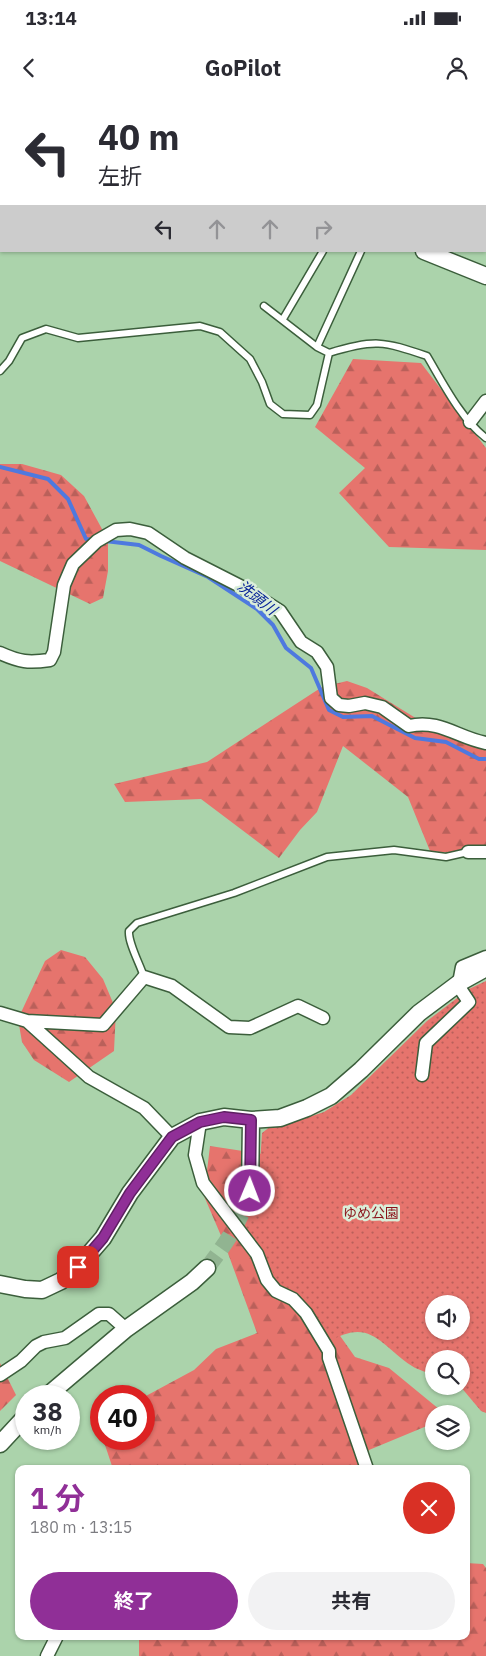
<!DOCTYPE html>
<html lang="ja">
<meta charset="utf-8">
<style>
:root{--surface:#fff;--page:#f2f2f3;--text:#2b2b33;--muted:#7c7c81;--accent:#902f97}
body{margin:0;font-family:"IBM Plex Sans","Noto Sans JP",sans-serif;background:var(--page);color:var(--text);height:100vh;display:flex;flex-direction:column;font-size:19px;white-space:nowrap}
*{box-sizing:border-box;margin:0}
p{font-size:16px;color:var(--muted)}
.icon{flex:none;width:28px;height:28px;fill:none;stroke:currentColor;stroke-width:2;stroke-linecap:round;stroke-linejoin:round}
.map{position:relative;flex:1;overflow:hidden}
.side{position:absolute;left:15px;top:1365px;width:455px;height:175px;display:flex;flex-direction:column;background:var(--surface);border-radius:10px;box-shadow:0 1px 4px #0004}
.side>*{flex:none}
.top-card{position:absolute;left:0px;top:0px;width:486px;height:152px;box-shadow:0 1px 4px #0004;background:#fff;color:var(--text);overflow:hidden}
.tools{position:absolute;left:425px;top:1195px;display:grid;gap:10px}
.tools a{display:grid;place-items:center;width:45px;height:45px;border-radius:50%;background:var(--surface);box-shadow:0 1px 4px #0004;font-size:25px}
.speed{position:absolute;left:15px;top:1285px;display:flex;gap:10px;font-size:25px;font-weight:700;text-align:center}
.speed>*{display:grid;place-content:center;width:65px;height:65px;border-radius:50%;background:var(--surface);box-shadow:0 1px 4px #0004;line-height:1}
.speed small{font-size:12px;font-weight:400}
.speed .limit{border:8px solid #d22;background:#fff;color:#111}
.pin{position:absolute;display:grid;place-items:center;width:42px;height:42px;color:#fff;margin:-21px;border-radius:10px;box-shadow:0 2px 8px #0006}
.me{position:absolute;width:55px;margin:-28px;rotate:1deg;stroke-linejoin:round;filter:drop-shadow(0 0 4px #0008)}
.turn{display:flex;align-items:center;gap:18px;height:105px;padding:0 15px;font-size:22px}
.turn .icon{width:65px;height:65px;stroke-width:2.5}
.turn b{display:block;font-size:35px;line-height:42px}
.lanes{display:flex;align-items:center;height:48px;padding:0 15px;background:#0003;justify-content:center;gap:25px;direction:ltr}
.lanes .off{opacity:.35}
.round{display:grid;place-items:center;flex:none;width:52px;height:52px;border-radius:26px;background:var(--page)}
.summary{display:flex;align-items:center;justify-content:space-between;height:85px;padding:0 15px}
h1{font-size:30px;font-weight:700;line-height:38px;color:var(--accent)}
.action{display:flex;gap:10px;margin-top:auto;padding:10px 15px}
.action a{flex:1;height:58px;border-radius:30px;background:var(--accent);color:#fff;font-size:20px;font-weight:700;line-height:58px;text-align:center}
.action a+a{background:var(--page);color:var(--text)}
.status{display:flex;justify-content:space-between;align-items:center;height:35px;padding:0 25px;background:var(--surface);direction:ltr}
.status svg{height:14px;fill:currentColor}
header{display:flex;justify-content:space-between;align-items:center;height:65px;padding:0 15px;background:var(--surface);font-size:22px;font-weight:700}
.map>svg:first-child{display:block}
.forest{fill:url(#forest-firs)}
.park{fill:url(#park-dots);fill-rule:evenodd}
.lines{fill:none;stroke-linecap:round;stroke-linejoin:round}
.stream{stroke:#4e79df;stroke-width:4}
.tertiary-tunnel{stroke:#91b491;stroke-width:16;stroke-dasharray:16 8;stroke-linecap:butt}
.service-casing{stroke:#3b5e3b;stroke-width:9}
.minor-casing{stroke:#3b5e3b;stroke-width:15}
.tertiary-casing{stroke:#3b5e3b;stroke-width:19}
.service{stroke:#fff;stroke-width:6}
.minor{stroke:#fff;stroke-width:12}
.tertiary{stroke:#fff;stroke-width:16}
.route-casing{stroke:#5e1f62;stroke-width:12}
.route{stroke:#902f97;stroke-width:9}
.labels{text-anchor:middle;stroke-width:5;stroke-linejoin:round;paint-order:stroke}
.park-label{font-size:14px;fill:#8b121a;stroke:#daeed9}
.water-label{font-size:15px;font-style:italic;fill:#041f97;stroke:#daeed9}
</style>
<div class="status"><b>13:14</b><svg viewBox="0 0 49 12"><path d="M0 12V9h3v3zM5 12V6h3v6zM10 12V3h3v9zM15 12V0h3v12zM26 1h20v11H26zM47 4h2v5h-2z"/></svg></div>
<header><svg class="icon" aria-label="back" viewBox="0 0 24 24"><path d="M15 5l-7 7 7 7"/></svg>GoPilot<svg class="icon" aria-label="person" viewBox="0 0 24 24"><circle cx="12" cy="8" r="4"/><path d="M4 21q1-7 8-7t8 7"/></svg></header>
<div class="map">
<svg width="486" height="1556" viewBox="0 0 486 1556">
<defs>
<pattern id="forest-firs" width="22" height="20" patternUnits="userSpaceOnUse" patternTransform="scale(1.25)"><rect width="22" height="20" fill="#e6746d"/><path d="M5 1l3.5 6h-7zM16 11l3.5 6h-7z" fill="#ba605a"/></pattern>
<pattern id="park-dots" width="8" height="8" patternUnits="userSpaceOnUse" patternTransform="scale(1.25)"><rect width="8" height="8" fill="#e6746d"/><path d="M2 2h.1M6 6h.1" fill="none" stroke="#ba605a" stroke-width="1.8" stroke-linecap="round"/></pattern>
</defs>
<rect width="100%" height="100%" fill="#abd3ab"/>
<!-- forest -->
<path class="forest" d="M353,259L421,263L486,348V450L389,447L339,393L365,368L315,327Z
M0,364H22L61,375L84,396L108,440V471L103,498L90,504L0,461Z
M347,581L367,588L435,630L486,647V756L430,751L408,697L343,646L317,712L300,730L279,758L201,699L125,702L114,684L207,662L322,587Z
M61,850L85,857L103,879L116,910L114,951L69,982L34,960L22,942L18,919L45,861Z
M210,1046L307,1061L295,1172L355,1257L389,1268L445,1314H434V1323L369,1350L364,1369H113L103,1339H144V1297L194,1270L216,1249L257,1233L225,1145L204,1096Z
M0,1263L16,1295L0,1311Z
M466,1463L483,1464L486,1468V1556H139V1536H466Z"/>
<!-- park -->
<path class="park" d="M486,881V1313L481,1311L460,1286L461,1259H434V1275C427,1272 418,1270 412,1266C379,1244 370,1216 327,1243L304,1202L282,1186L277,1180L259,1145L245,1128C258,1099 260,1065 262,1033L271,1026L294,1022L324,1012L351,995L427,921L469,889ZM434,1204H461V1231H434Z"/>
<g class="lines">
<!-- stream -->
<path class="stream" d="M0,367L48,379L68,399L86,439L93,440
M105,441L139,445L161,456L208,477L257,509L273,525L286,548L311,568L329,610L343,617L372,616L415,638L446,642L479,659H486"/>
<!-- tertiary-tunnel -->
<path class="tertiary-tunnel" d="M207,1168C227,1142 240,1123 250,1091"/>
<defs>
<path id="service" d="M42,1L45,0
M485,30L486,28
M264,206L317,247L329,253
M283,219L323,151
M317,247L361,151
M0,271L9,261L22,238L46,229L78,238L200,226L220,232L250,259L262,282L270,304L283,314L310,315L317,305L329,253C374,239 383,241 427,256C443,283 461,319 486,338
M144,877C140,864 128,843 129,831L137,823L234,793L327,757L394,750L446,757L468,752"/>
<path id="minor" d="M470,322L486,301
M0,553C20,562 28,563 50,560L54,552L64,485L73,464L97,441L116,430L130,429L148,433L185,458L242,487L280,511L301,542L317,552L327,567L331,598L339,605L349,606L365,603L382,607L409,626C440,619 458,638 486,643
M468,752H486
M459,883L462,867L486,857
M0,913L27,921L89,977L144,1008L172,1037
M27,921L103,925L144,877L172,886L229,927L250,928L298,906L323,918
M422,975L426,943L469,902L457,884
M200,1022L195,1055L203,1083L257,1154L267,1180L276,1191L293,1199L306,1213L329,1251V1258L367,1369
M0,1275L21,1261L36,1246L44,1242L65,1238L99,1214H109L126,1229
M47,1556L57,1536"/>
<path id="tertiary" d="M143,0L144,1
M424,151L486,176
M250,1091L251,1020
M0,1184L25,1189L42,1190L61,1181L78,1167L103,1138L130,1093L172,1037L200,1022L224,1017L251,1020L280,1018L307,1008L331,996L361,970L419,913L459,883L486,868
M47,1296L126,1229L192,1182L207,1168
M0,1344L26,1316"/>
</defs>
<!-- service casing -->
<use href="#service" class="service-casing"/>
<!-- minor casing -->
<use href="#minor" class="minor-casing"/>
<!-- tertiary casing -->
<use href="#tertiary" class="tertiary-casing"/>
<!-- service -->
<use href="#service" class="service"/>
<!-- minor -->
<use href="#minor" class="minor"/>
<!-- tertiary -->
<use href="#tertiary" class="tertiary"/>
</g>
<g class="lines">
<defs>
<path id="route" d="M78,1167L103,1138L130,1093L172,1037L200,1022L224,1017L251,1020L250,1091"/>
</defs>
<!-- route casing -->
<use href="#route" class="route-casing"/>
<!-- route -->
<use href="#route" class="route"/>
</g>
<g class="labels">
<!-- park labels -->
<g class="park-label">
<text x="371" y="1118">ゆめ公園</text>
</g>
<!-- water labels -->
<g class="water-label">
<text transform="translate(257 498) rotate(38)" y="5">洗頭川</text>
</g>
</g>
</svg>
<div class="tools">
<a><svg class="icon" aria-label="sound" viewBox="0 0 24 24"><path d="M4 9h4l5-4v14l-5-4H4zM17 9q2 3 0 6"/></svg></a>
<a><svg class="icon" aria-label="search" viewBox="0 0 24 24"><circle cx="10" cy="10" r="6"/><path d="M15 15l6 6"/></svg></a>
<a><svg class="icon" aria-label="layers" viewBox="0 0 24 24"><path d="M12 4l9 5-9 5-9-5zM3 14l9 5 9-5"/></svg></a>
</div>
<div class="speed"><div>38<small>km/h</small></div><div class="limit">40</div></div>
<div class="pin" style="left:78px;top:1167px;background:#d93025"><svg class="icon" aria-label="arrive" viewBox="0 0 24 24"><path d="M6 21V4h12l-3 4 3 4H6"/></svg></div>
<svg class="me" style="left:250px;top:1091px" viewBox="-20 -20 40 40"><circle r="17" fill="#902f97" stroke="#fff" stroke-width="3"/><path d="M0-11L8 9 0 5-8 9z" fill="#fff"/></svg>
<div class="top-card">
<div class="turn"><svg class="icon" aria-label="left" viewBox="0 0 24 24"><path d="M17 20v-9H6M10 6l-5 5 5 5"/></svg><div><b>40 m</b>左折</div></div>
<div class="lanes"><svg class="icon" aria-label="left" viewBox="0 0 24 24"><path d="M17 20v-9H6M10 6l-5 5 5 5"/></svg><svg class="icon off" aria-label="ahead" viewBox="0 0 24 24"><path d="M12 20V5M6 11l6-6 6 6"/></svg><svg class="icon off" aria-label="ahead" viewBox="0 0 24 24"><path d="M12 20V5M6 11l6-6 6 6"/></svg><svg class="icon off" aria-label="right" viewBox="0 0 24 24"><path d="M7 20v-9h11M14 6l5 5-5 5"/></svg></div>
</div>
<section class="side">
<div class="summary"><div><h1>1 分</h1><p>180 m · 13:15</p></div><a class="round" style="background:#d93025;color:#fff"><svg class="icon" aria-label="close" viewBox="0 0 24 24"><path d="M6 6l12 12M18 6L6 18"/></svg></a></div>
<div class="action"><a>終了</a><a>共有</a></div>
</section>
</div>
